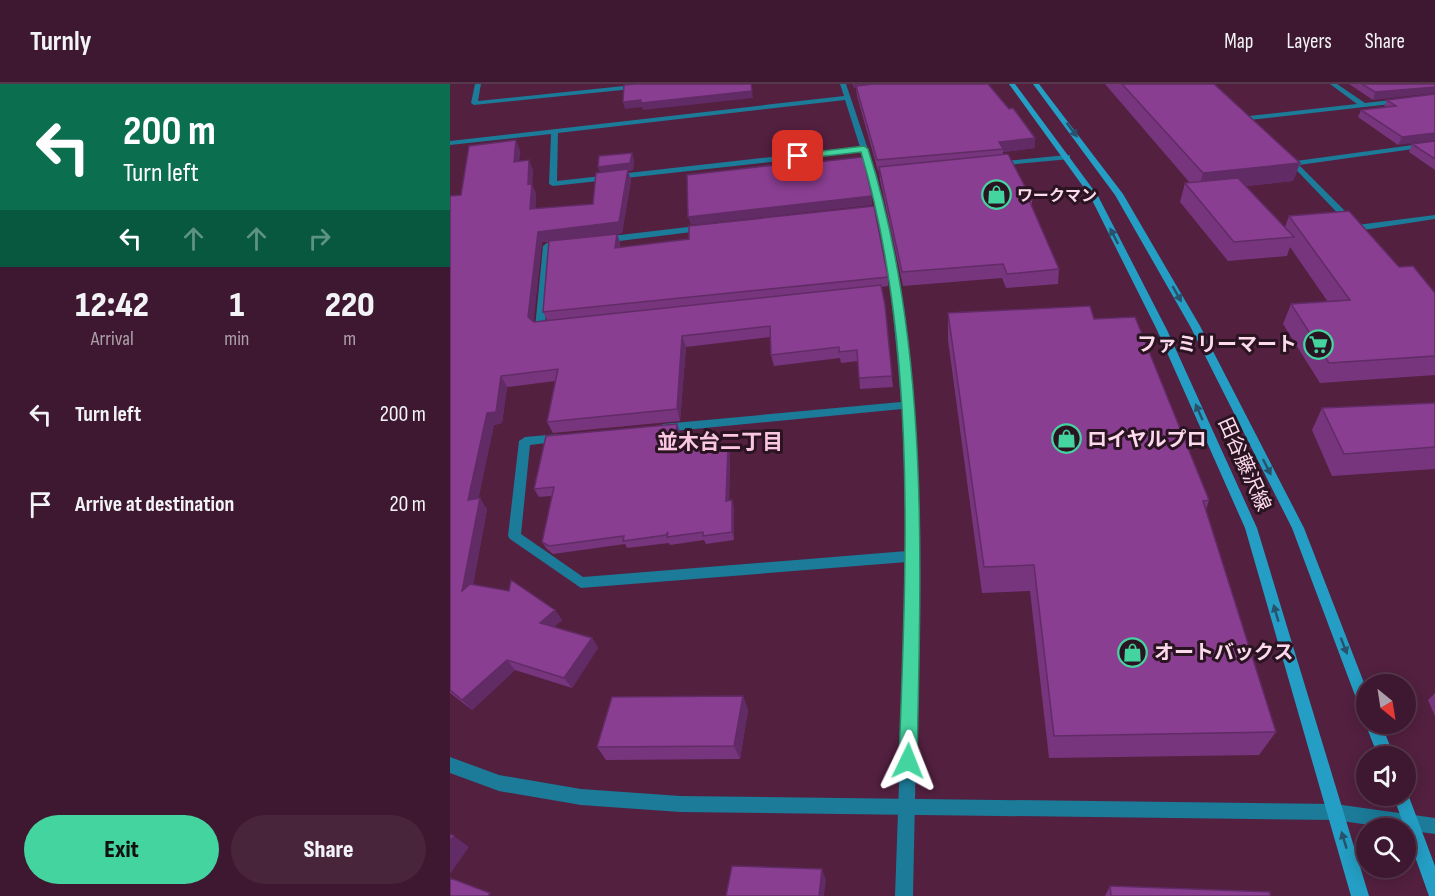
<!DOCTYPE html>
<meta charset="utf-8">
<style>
:root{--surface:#3e1830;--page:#49253c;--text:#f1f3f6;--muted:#ada0ab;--line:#57374c;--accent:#44d49f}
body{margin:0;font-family:"Sofia Sans Condensed","Noto Sans JP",sans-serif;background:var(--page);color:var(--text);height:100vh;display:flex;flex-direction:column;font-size:22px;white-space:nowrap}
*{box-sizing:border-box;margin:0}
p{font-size:20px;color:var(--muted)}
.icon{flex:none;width:33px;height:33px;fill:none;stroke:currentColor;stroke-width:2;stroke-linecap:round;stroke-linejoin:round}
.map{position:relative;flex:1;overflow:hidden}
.sheet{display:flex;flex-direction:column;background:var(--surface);width:450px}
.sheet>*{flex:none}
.top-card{background:#0b6e4f;color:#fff;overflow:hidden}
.needle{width:39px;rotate:150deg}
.buttons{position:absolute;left:906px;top:590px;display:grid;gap:12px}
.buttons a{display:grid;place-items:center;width:60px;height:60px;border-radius:50%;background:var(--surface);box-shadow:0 3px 15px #0003,0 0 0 2px var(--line);font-size:30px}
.pin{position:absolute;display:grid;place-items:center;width:51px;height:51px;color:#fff;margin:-26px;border-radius:12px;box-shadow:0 3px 9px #0006}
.me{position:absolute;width:66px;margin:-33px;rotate:2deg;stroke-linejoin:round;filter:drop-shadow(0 0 4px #0008)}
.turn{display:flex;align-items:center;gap:21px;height:126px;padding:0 24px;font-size:27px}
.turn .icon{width:78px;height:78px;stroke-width:2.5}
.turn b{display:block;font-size:42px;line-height:51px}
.lanes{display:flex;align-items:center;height:57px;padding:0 24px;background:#0003;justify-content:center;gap:30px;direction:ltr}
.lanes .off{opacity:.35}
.eta{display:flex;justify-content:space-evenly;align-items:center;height:102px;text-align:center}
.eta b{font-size:36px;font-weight:800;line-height:42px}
.cta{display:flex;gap:12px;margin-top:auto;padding:12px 24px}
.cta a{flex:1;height:69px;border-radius:36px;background:var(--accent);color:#111;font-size:24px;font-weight:800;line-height:69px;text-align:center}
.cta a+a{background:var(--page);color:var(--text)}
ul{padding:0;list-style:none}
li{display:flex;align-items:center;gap:18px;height:90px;padding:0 24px}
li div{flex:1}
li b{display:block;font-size:22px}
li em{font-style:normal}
header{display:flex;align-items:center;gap:36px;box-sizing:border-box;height:84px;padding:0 30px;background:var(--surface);border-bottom:2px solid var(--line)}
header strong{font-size:28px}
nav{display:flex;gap:33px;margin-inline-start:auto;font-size:21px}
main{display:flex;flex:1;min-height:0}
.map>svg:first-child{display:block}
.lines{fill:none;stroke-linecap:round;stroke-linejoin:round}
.minor{fill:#1b7b98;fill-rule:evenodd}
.tertiary{fill:#1b7b98;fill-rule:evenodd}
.secondary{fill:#249ec4;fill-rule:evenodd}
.wall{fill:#77357d;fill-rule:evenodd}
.shaded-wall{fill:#612b66}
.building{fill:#8a3e91;stroke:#612b66;stroke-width:1.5}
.oneway{fill:#28526b}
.route{fill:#44d49f;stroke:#2c8a67;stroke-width:1.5}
.labels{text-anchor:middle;stroke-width:6;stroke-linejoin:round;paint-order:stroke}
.far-poi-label{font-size:16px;font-weight:bold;fill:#fcdaec;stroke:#2b1422;text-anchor:start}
.poi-label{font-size:20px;font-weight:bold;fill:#fcdaec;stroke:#2b1422;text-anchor:start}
.street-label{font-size:20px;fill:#fcdaec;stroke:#2b1422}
.neighbourhood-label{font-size:21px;font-weight:bold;fill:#fac6e2;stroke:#2b1422}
</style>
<header>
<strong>Turnly</strong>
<nav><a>Map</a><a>Layers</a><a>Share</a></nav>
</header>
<main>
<section class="sheet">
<div class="top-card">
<div class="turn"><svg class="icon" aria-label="left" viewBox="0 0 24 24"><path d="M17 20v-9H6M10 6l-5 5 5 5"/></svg><div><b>200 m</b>Turn left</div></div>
<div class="lanes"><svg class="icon" aria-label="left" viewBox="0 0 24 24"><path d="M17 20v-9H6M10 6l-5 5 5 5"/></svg><svg class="icon off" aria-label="ahead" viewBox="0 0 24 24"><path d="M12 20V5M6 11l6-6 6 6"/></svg><svg class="icon off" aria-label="ahead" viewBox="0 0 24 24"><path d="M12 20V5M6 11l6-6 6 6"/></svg><svg class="icon off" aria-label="right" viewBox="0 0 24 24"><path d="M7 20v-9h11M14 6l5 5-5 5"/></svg></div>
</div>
<div class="eta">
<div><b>12:42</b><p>Arrival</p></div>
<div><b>1</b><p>min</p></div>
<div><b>220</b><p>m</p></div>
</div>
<ul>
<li><svg class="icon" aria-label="left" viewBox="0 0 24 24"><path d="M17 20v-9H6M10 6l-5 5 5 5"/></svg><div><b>Turn left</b></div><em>200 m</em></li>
<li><svg class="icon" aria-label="arrive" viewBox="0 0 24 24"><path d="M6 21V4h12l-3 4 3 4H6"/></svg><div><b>Arrive at destination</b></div><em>20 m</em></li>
</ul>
<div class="cta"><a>Exit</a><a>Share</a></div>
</section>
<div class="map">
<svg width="985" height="812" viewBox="0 0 985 812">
<rect width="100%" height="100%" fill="#532040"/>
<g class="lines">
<!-- minor -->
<path class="minor" d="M25,0H31L28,17L193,0H215L212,2L24,21L21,19Z
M390,0H396L427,92L451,206L462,321L470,472L463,812H445L457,478L131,504L60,455L58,452L69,357L75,353L109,350L113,351L115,354L113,357L80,361L71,450L133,493L457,467L452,325L213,348L207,344L213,340L451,318C444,234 437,148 411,68L103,102L99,100L101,50L0,61V57L394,12ZM395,16L410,63L107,97L108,49Z
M880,0H887L915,19L950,15L953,17L950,19L799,36L796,34L799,32L907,20Z
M985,58V62L849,81L905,137V141H899L833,72L840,70L846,77Z
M617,71H620V75L546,82L542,80L546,78Z
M985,131V135L907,147L903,144L907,141Z
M255,141L258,142V146L153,159L149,156L153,153Z
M115,157L118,158V162L101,164L95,240L101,241L103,243L98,246H87L85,244L93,162L97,159Z"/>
<!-- tertiary -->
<path class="tertiary" d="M0,673L49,691L131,705L230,712L885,720L985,734V750L956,746V744H940L885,736L230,728L131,721L49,707L0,689Z"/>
<!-- secondary -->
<path class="secondary" d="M559,0H565L648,112L717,246L807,444L919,812H901L795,444L707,246L640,112Z
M583,0H589L673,110L750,242L854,444L916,604V629L911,627L909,622L842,444L740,242L665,111Z
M916,637V639H931L944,672H928L915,639Z
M956,705L985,782V812H979L943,711H956Z"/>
</g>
<!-- wall -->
<path class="wall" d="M403,0H538L559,25L585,54V64L553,68V71L582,116V122L609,185L608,200L556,204L552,194L453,202L430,96L429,86L428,87L407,12L406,4H404Z
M655,0H764L850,79L843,97L796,102L835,143L839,132L949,183L985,209V291L870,299L833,240L841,220L878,218L840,163L837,172L778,177L730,118L735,99H740Z
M899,0H985L923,16Z
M985,10L948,61L908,33L911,26L934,23L937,16Z
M985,57V86L959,68L962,60Z
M70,66L69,78L83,86L82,100L86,110L85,125L143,120L150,88L148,83L184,76L183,86L178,87L181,96L172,149L167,150L170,159V164L438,193V202L431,203L443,303L410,305L408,277L391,279L390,274L324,282L321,271L320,253L236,263L230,337L103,349L97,338L105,297L57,303L52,339L44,341L28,414L37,425L23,501L105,526L112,536L104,543L142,554L148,564L122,604L65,586L22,626L0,609V112L11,111ZM92,158H99L93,228L97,236L83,238Z
M498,229L644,235L759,416L756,426L826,648L809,671L599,674L580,507L532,509L498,256Z
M985,319V385L882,392L862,346L872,324Z
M230,348L228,366L278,362L280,370L279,416L284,424V456L256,460L254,456L220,461L219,459L177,464L175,460L103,470L97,465L92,458L102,412L89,413L84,405Z
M985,609V632L978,616Z
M293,612L298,626L290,675L156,676L147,663Z
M660,802L820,812H655Z"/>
<!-- shaded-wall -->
<path class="shaded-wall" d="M404,0H438L404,4Z
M985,3V9L923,16L925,8Z
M302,7L303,14L193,26L192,23L175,25L173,18Z
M985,49V56L948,61L952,53Z
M585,54V64L553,68V65L549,58Z
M66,56L70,66L68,88L64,78Z
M182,69L184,76L183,86L178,87L181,96L172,149L167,150L170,159L168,173L165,164L167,150L92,158L83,244L78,233L88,148L169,138L148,83Z
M79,76L83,86L82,100L86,110L85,136L80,125L78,100Z
M850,79L843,97L748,107L753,89Z
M422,112V121L241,141L238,133Z
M232,252L236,263L230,337L227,325Z
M51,292L57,303L52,339L44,341L26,427L18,416L37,329Z
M227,340L230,348L228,374L225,366Z
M278,362L280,370L279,425L276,417Z
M30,414L37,425L20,517L12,507Z
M282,416L284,424V456L282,448Z
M105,526L112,536L97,550L90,539Z
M142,554L148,564L122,604L114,594Z
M57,576L65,586L22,626L12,616Z
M293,612L298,626L290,675L284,662Z
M4,752L19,763L0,790V757Z
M372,785L376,796L374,812H369Z"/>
<!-- building -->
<path class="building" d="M186,0H301L302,7L191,19V16L173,18L174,1Z
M424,0H538L559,25L563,24L585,54L549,58L553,65L427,76L406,2Z
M672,0H764L850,79L753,89Z
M912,0H985V3L925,8Z
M985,10V49L952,53L911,26L946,22L937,16Z
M66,56L64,78L79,76L78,100L82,99L80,125L143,120L146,89L178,85L169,138L88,148L78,233L84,238L431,201L435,221L442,292L409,294L407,266L389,268V263L321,271L320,242L232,252L227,325L97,338L108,285L51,292L46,328L37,329L18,416L30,414L12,507L20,500L59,507L61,496L105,526L90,539L142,554L114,594L57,576L12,616L0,606V112L11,111L19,62Z
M985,57V75L962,60Z
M182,69L180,79L148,83L149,72Z
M558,70L582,116H579L609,185L557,190L553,180L452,188L429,83Z
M413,73L422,112L238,133L237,91L350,78V80Z
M788,94L844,153L784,158L735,99Z
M424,122L438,193L93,228L99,157L167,150L165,164L239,155V142Z
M899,127L949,183L963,182L985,209V272L879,279L841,220L900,216L839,132Z
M640,222L644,235L685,233L759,416L753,417L826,648L604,652L584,481L534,483L498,229Z
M985,319V363L894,370L872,324Z
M227,340L225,366L278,362L276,417L282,416V448L253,452V448L217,453L218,448L216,451L173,457L174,452L99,462L92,458L104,403L84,405L96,352Z
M293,612L284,662L147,663L162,613Z
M0,750L4,752L0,757Z
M282,782L372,785L369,812H276Z
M0,794L40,809L38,812H0Z
M660,802L820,808V812H661Z"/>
<!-- one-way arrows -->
<defs><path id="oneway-solid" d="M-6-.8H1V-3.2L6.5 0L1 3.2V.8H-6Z" transform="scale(1.5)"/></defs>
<g class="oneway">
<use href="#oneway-solid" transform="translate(622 46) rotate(53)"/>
<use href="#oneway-solid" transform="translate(664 152) rotate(-117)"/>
<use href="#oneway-solid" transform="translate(727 210) rotate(60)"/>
<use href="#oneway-solid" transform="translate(749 328) rotate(-114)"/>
<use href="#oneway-solid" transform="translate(817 383) rotate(63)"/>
<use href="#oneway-solid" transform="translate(826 529) rotate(-106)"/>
<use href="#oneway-solid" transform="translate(894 562) rotate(69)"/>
<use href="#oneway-solid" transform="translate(894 756) rotate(-107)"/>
</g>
<!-- route -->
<path class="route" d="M414,62L418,65C480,260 471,475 467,677L464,683L458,686L452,683L449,677C456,479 468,260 411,68L348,75L343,72L348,70Z"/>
<!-- icons -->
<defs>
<symbol id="shop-ring" viewBox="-11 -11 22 22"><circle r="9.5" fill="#2b1422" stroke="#44d49f" stroke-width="1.5"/><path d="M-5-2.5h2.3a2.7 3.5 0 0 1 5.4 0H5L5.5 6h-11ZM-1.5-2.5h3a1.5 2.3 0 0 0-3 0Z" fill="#44d49f"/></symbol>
<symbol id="supermarket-ring" viewBox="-11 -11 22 22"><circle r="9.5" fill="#2b1422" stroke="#44d49f" stroke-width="1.5"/><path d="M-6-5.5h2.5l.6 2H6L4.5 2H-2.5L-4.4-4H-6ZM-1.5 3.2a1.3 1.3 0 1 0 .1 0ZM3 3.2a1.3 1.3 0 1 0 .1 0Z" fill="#44d49f"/></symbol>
</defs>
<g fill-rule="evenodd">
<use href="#shop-ring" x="530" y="94" width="33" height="33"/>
<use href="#supermarket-ring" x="852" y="244" width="33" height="33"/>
<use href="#shop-ring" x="600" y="338" width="33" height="33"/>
<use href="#shop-ring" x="666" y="552" width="33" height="33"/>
</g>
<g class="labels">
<!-- far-poi labels -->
<g class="far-poi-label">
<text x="567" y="117">ワークマン</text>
</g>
<!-- poi labels -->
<g class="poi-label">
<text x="847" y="267" text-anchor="end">ファミリーマート</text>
<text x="637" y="362">ロイヤルプロ</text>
<text x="704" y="575">オートバックス</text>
</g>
<!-- street labels -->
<g class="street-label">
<text transform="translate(795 380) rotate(66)" y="7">田谷藤沢線</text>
</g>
<!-- neighbourhood labels -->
<g class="neighbourhood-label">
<text x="270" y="365">並木台二丁目</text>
</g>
</g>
</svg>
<div class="buttons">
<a><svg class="needle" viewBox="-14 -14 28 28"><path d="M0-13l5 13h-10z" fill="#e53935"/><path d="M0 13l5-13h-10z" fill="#ada0ab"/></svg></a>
<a><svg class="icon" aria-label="sound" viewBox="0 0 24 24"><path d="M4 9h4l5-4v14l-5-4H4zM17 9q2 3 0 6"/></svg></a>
<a><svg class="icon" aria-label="search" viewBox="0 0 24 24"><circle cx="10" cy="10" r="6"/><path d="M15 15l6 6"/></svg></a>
</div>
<div class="pin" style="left:348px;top:72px;background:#d93025"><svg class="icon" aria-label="arrive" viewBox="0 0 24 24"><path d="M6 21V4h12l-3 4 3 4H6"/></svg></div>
<svg class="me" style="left:458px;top:677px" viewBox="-20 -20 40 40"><path d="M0-17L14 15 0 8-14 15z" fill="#44d49f" stroke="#fff" stroke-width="4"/></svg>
</div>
</main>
